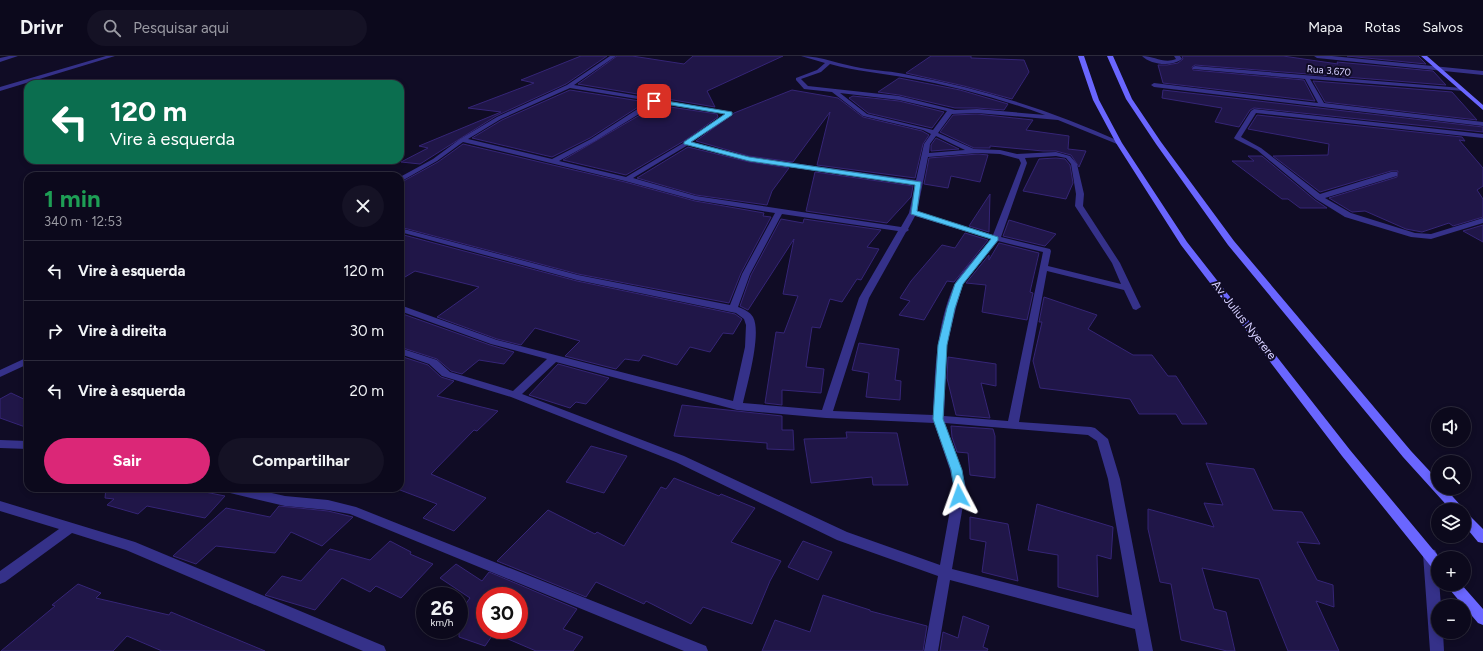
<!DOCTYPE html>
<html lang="pt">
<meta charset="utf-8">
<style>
:root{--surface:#0c091c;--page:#151225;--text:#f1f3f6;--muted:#9a9aa3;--line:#2c2a3b;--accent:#db2777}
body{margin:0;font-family:Figtree,sans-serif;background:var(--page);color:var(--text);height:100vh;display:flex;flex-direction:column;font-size:15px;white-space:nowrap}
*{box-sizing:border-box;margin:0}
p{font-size:13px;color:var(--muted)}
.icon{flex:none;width:22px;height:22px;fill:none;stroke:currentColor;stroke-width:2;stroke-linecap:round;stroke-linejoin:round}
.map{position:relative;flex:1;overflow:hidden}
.sheet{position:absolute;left:24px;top:116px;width:380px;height:320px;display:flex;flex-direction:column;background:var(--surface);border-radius:12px;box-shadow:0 2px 6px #0003,0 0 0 1px var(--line)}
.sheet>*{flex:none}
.top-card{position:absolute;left:24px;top:24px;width:380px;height:84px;border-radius:12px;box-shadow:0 2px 6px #0003,0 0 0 1px var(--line);background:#0b6e4f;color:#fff;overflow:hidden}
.buttons{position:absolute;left:1431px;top:351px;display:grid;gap:8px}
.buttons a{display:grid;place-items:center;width:40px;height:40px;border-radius:50%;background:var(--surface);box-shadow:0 2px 6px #0003,0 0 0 1px var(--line);font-size:20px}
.speed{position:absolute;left:416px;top:531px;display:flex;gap:8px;font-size:20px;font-weight:700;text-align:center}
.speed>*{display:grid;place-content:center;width:52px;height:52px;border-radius:50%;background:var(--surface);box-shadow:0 2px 6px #0003,0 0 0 1px var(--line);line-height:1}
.speed small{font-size:10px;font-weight:400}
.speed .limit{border:6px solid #d22;background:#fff;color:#111}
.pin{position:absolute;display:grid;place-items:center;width:34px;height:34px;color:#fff;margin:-17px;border-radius:8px;box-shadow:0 2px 6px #0006}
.me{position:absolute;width:44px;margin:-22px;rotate:356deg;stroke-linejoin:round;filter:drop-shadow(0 0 3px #0008)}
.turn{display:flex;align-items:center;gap:14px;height:84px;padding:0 20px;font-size:18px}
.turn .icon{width:52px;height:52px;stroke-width:2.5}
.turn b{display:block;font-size:28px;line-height:34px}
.round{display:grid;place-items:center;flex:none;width:42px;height:42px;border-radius:21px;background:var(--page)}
.summary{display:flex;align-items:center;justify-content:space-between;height:68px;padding:0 20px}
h1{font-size:24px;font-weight:700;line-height:30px;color:#1e9e55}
.button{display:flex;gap:8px;margin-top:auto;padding:8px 20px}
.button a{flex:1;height:46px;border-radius:24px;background:var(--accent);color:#fff;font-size:16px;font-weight:700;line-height:46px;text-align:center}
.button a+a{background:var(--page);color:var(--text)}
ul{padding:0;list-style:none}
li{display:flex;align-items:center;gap:12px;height:60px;padding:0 20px;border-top:1px solid var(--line)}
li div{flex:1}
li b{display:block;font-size:15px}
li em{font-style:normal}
header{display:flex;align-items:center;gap:24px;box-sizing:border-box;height:56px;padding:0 20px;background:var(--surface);border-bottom:1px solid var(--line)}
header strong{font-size:19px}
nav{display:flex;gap:22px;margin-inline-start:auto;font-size:14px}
.search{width:280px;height:36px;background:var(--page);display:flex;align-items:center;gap:10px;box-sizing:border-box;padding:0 14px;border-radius:22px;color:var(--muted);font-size:15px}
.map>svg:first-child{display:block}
.building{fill:#201648;stroke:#352576;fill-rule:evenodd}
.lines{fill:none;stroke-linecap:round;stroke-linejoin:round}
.lane{fill:#353189;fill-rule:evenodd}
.street{fill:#353189;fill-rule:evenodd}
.secondary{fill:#6a66ff;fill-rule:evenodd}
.route{fill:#4fc3f7;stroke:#337fa1}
.labels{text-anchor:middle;stroke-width:4;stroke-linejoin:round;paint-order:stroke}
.far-street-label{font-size:10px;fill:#d5cfff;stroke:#100c25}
.street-label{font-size:12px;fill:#d5cfff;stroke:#100c25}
</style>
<header>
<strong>Drivr</strong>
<div class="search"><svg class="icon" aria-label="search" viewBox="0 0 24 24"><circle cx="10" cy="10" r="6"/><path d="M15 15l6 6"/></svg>Pesquisar aqui</div>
<nav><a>Mapa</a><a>Rotas</a><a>Salvos</a></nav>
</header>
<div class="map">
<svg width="1483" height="595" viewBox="0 0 1483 595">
<rect width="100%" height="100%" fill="#100c25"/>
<!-- building -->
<path class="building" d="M581,0H607L566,28L496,60L420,108L401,106L428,92L419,90L501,56L468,52L534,27L521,24Z
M617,0H632L684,8L693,0H783L707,35L715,51L578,28Z
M931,0H971V2L1024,4L1029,16L1012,43L964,30L906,17Z
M1182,0H1283L1338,8L1337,6L1433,15L1446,29L1195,9L1192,11L1193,14L1304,24L1315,45L1163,27L1158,9H1167L1178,7L1183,3Z
M1347,0H1418L1426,8Z
M899,22L960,34L1008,48L1004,54L977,52H955L899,39L878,36Z
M1313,25L1452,36L1477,64L1325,46Z
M570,34L646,46L590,82L552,101L472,82L502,64Z
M792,34L838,42L863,61L922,75L929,79L923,88L915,122L817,109L830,56L793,106L749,100L696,85L734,57Z
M1163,34L1483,71V76L1254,52L1250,54L1239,71L1215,66L1222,52L1162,42Z
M853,40L899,45L944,56L932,72L868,57L849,42Z
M657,49L717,58L718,61L684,85L626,119L563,104Z
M977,58L1033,64L1026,74L1069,80L1068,93L1086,95L1079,111L1071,99L1056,95H1043L990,90V92H974L940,76L953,59Z
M1257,59L1462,81L1465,85L1459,84L1483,112V130L1477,134L1483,143V161L1453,170L1449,167L1422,176L1406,173L1365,155L1352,156L1329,142L1397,121L1398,115H1391L1320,136L1273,100L1328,99L1329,88L1248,73Z
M936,82L959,93L931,95V89Z
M463,88L625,126L695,145L764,157L763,160L771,161L741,217L729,247L578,218L400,171V127L438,106Z
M688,91L749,106L789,112L772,135L767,149L696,139L637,122Z
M978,98L988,99L980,126L951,120L948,132L924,128L929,102Z
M1248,100H1262L1315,144L1327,152H1300L1288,143H1282L1232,105H1254Z
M1056,102L1065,103L1070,109L1073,127L1066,143L1023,135L1039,103Z
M815,116L913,130L911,141L887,167L806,155Z
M990,138L989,176L969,170Z
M781,163L803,167L804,163L881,174L867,191L879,193L861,224L857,223L842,246L830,243L820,272L812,271L806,311L824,313L821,337L782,334V349L765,347L776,276L784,277L798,240L783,238L794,183L748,254L740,250L751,219Z
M1009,164L1056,178L1045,190L1003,180Z
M1483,169V186L1463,175Z
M965,177L988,184L954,226L947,225L924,264L899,259L910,245L900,242L911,225L942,189L955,192Z
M400,178L577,225L735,258L742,263L733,278L723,277L710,296L690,291L677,309L643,299L639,305L625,303L616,313L565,300L580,285L535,272L521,289L497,283L437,261L479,231L415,215L400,224Z
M999,187L1039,197L1030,236L1033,237L1027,264L982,256L986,229L966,227L989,199V204Z
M1044,241L1097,259L1088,273L1133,299H1152L1168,320H1176L1207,368H1182L1176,358H1139L1130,343L1040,332L1033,305L1042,266H1039Z
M400,257L490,289L514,296L504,308L479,304L462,318L451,315L437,303L400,291Z
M859,287L899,293L895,324L901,325L900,344L866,341L869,317L852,314Z
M400,300L428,309L441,321L454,325L437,340L498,355L477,375L474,374L431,418L486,442L454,475L423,462L437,448L400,434Z
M948,301L996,308V330L981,327L990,362L956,359L947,322Z
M558,308L609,322L586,348L576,346L570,352L529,339Z
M11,337L28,345V372L0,362V343Z
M682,349L782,360V374H793L794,394L767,393V387L674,380Z
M951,370L993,373L995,380V422L970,419L968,397L957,396L952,381Z
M846,376L897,377L908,429H873L872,421L811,427L804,383L847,382Z
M591,390L627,400L604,437L566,426Z
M1206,407L1254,413L1273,454L1302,456L1320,488L1297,486L1317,524L1333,529L1334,551L1316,545L1339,595H1288L1259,523L1202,512L1214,553L1226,556L1235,595H1227L1181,584L1171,528L1160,526L1148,473V453L1214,471L1204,447L1223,449Z
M674,422L719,440L721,438L755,452L731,486L781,505L770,525L752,568L703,551L691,568L646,545L644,548L596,526L586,541L497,505L548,454L595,478L597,476L624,490L661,431L666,433Z
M106,432H185L225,440L205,462L147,450L138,458L107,449L114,443L105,442Z
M1037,448L1113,471L1111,503L1097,499L1098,541L1058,531V499L1028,494Z
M279,450L328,455L353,461L322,490L291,476L275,497L216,490L196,508L173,500L226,452L270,461Z
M970,461L1008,468L1018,525L982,516L986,486L970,483Z
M390,485L411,496L410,498L433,508L401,542L376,530L370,536L342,522L315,554L265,539L282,520L301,525L330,493L370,504Z
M803,485L832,496L818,524L788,511Z
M456,508L482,525L489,516L577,553L563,573L583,581L573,595H536L494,577L485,590L459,581V557L470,542L440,522ZM485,540H519V574H485Z
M78,528L101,537L96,542L169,559L171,556L265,595H162L127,580L113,595H1L55,550L52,549Z
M823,539L870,554V555L927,570L923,595H762L775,564L810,576Z
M963,560L989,570L983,591L988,593L987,595H940L943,576L958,582Z"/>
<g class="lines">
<!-- lane -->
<path class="lane" d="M9,0H18L0,6V2Z
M1142,0C1154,0 1164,8 1176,3L1174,0H1180L1182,3C1172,11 1151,9 1142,0Z"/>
<!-- street -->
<path class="street" d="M106,0H115L0,35V31Z
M610,0H616L574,29L732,56V58L692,86L749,101L916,124L924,88L931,78L923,74L863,60L832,36L804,33L796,24V22L817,14L825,7L801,0C822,0 841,9 861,12C877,15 893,15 909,19C983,33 1053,55 1121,86V88H1117L1058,64L977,57L952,58L938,77L974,93L1000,94L1017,98L1056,96L1070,100L1077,108L1084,138L1083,150L1120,207L1141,251L1136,254L1133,253L1124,234L1047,215L1019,366L1091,371L1095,372L1108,383L1120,423L1153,595H1139L1135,573L950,524L938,595H924L938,520L837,484L676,406L511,341L442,320L429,308L400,298V292L437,304L450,316L513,335L547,303L491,288L400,255V249L497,284L733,345L745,291L746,269L744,263L736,257L577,224L400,176V172L578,219L730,249L742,218L775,157L695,144L625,125L463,86L437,105L400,126V121L433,103L460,83L497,61L567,29ZM830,8C855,15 881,17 908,22C954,30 1001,43 1045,59L977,53L955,54L899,40L808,30L801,23L821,16ZM570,32L650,45L591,83L552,103L468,83L501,63ZM840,37L899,44L947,55L933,74L867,58ZM657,47L725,58L685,86L626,121L559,105L595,85ZM936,80L965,94L929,97L930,88ZM688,89L749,105L915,129L909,157L901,171L696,140L633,122ZM978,97L1000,98L1019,103L1021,107L993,179L917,156L928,101ZM1056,100L1066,102L1071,108L1076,138L1075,150L1112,207L1121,228L1048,210L1051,195L1050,193L1001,181L1027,107L1025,102ZM782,158L898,175L859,242L822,354L743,347C747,329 762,277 753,261C750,256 744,253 738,251L750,218ZM915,160L991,183C982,194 960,217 954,229C936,270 935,315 933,359L833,355L869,242L906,176L909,174L908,173ZM998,185L1043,196L1008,365L944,360L947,289L956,252L963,228ZM556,306L737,354L826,362L934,367L950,414L954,432L940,509L847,476L684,400L522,338ZM945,367L1088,379L1097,385L1108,423L1132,559L952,513L966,432L962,414Z
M1314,0H1332L1483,15V19L1317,2Z
M1195,10L1462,32L1465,34L1464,35L1310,23L1324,47L1483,66V70L1154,31L1151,29L1154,27L1318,47L1305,23L1193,13V11Z
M1254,53L1483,78V82L1256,57L1241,81L1261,92L1320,138L1391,116H1397V120L1325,142L1351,157L1415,177L1431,178L1483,162V167L1431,183L1411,181L1345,161L1316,143L1257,94L1235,83L1234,82L1251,55Z
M28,301V308L0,321V314Z
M0,384L28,385V393L0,392Z
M224,432H249L285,440L328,444L356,451L706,590L708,595H684L350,458L328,454L285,450L230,437L226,435Z
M0,445L135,486L384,590L386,595H363L126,494L72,477L5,526L0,528V515L59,473L0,455Z
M1430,493L1435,494L1437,498L1441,550H1438V576H1443L1444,595H1430L1423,498L1425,494Z"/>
<!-- secondary -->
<path class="secondary" d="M1078,0H1084L1099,44L1122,87L1187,186L1350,394L1440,502H1438V515L1433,513L1342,400L1181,189L1116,87L1093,44Z
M1107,0H1113L1132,43L1161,86L1234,185L1411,395L1438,424V432H1445L1462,451L1464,454H1451L1403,401L1228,189L1156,88L1126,43Z
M1421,0H1427L1483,49V54Z
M1464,456L1468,458L1483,473V487L1478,486L1464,469Z
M1445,528H1461L1483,553V569L1478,567Z"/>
</g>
<!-- route -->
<path class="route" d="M654,43L732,56V59L691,86L749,101L921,126L917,155L998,181V184L963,228L955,252L947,289L943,363L962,414L965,432L963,443L959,444L953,440L954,432L951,414L933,363L938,289L947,252L955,228L991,183L911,158L915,129L749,105L684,88V86L725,58L653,46Z"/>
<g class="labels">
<!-- far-street labels -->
<g class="far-street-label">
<text transform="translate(1329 14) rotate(5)" y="4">Rua 3.670</text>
</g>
<!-- street labels -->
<g class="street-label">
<text transform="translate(1244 264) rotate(52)" y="4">Av. Julius Nyerere</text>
</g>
</g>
</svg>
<div class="buttons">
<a><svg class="icon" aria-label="sound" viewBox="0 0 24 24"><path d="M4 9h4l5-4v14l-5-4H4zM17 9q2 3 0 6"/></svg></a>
<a><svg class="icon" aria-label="search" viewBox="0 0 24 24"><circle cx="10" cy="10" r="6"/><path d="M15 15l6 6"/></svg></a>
<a><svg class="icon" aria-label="layers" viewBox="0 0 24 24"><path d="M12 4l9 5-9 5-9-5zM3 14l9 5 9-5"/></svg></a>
<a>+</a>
<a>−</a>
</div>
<div class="speed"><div>26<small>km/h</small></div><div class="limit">30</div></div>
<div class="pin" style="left:654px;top:45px;background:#d93025"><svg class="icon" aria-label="arrive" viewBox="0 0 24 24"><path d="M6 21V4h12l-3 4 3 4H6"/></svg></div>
<svg class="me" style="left:959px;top:440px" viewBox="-20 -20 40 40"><path d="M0-17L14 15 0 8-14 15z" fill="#4fc3f7" stroke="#fff" stroke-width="4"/></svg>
<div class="top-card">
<div class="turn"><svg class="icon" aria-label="left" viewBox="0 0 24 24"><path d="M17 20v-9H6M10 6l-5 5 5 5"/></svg><div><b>120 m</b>Vire à esquerda</div></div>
</div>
<section class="sheet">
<div class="summary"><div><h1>1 min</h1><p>340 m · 12:53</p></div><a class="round"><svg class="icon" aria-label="close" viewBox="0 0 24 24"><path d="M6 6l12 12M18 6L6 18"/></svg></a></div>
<ul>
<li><svg class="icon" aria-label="left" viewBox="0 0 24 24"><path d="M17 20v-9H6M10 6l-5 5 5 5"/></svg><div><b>Vire à esquerda</b></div><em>120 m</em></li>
<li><svg class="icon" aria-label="right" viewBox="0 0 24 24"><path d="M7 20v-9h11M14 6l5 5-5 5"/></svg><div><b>Vire à direita</b></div><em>30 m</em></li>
<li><svg class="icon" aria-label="left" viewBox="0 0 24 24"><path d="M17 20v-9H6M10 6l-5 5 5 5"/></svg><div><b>Vire à esquerda</b></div><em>20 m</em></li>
</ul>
<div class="button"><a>Sair</a><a>Compartilhar</a></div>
</section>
</div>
